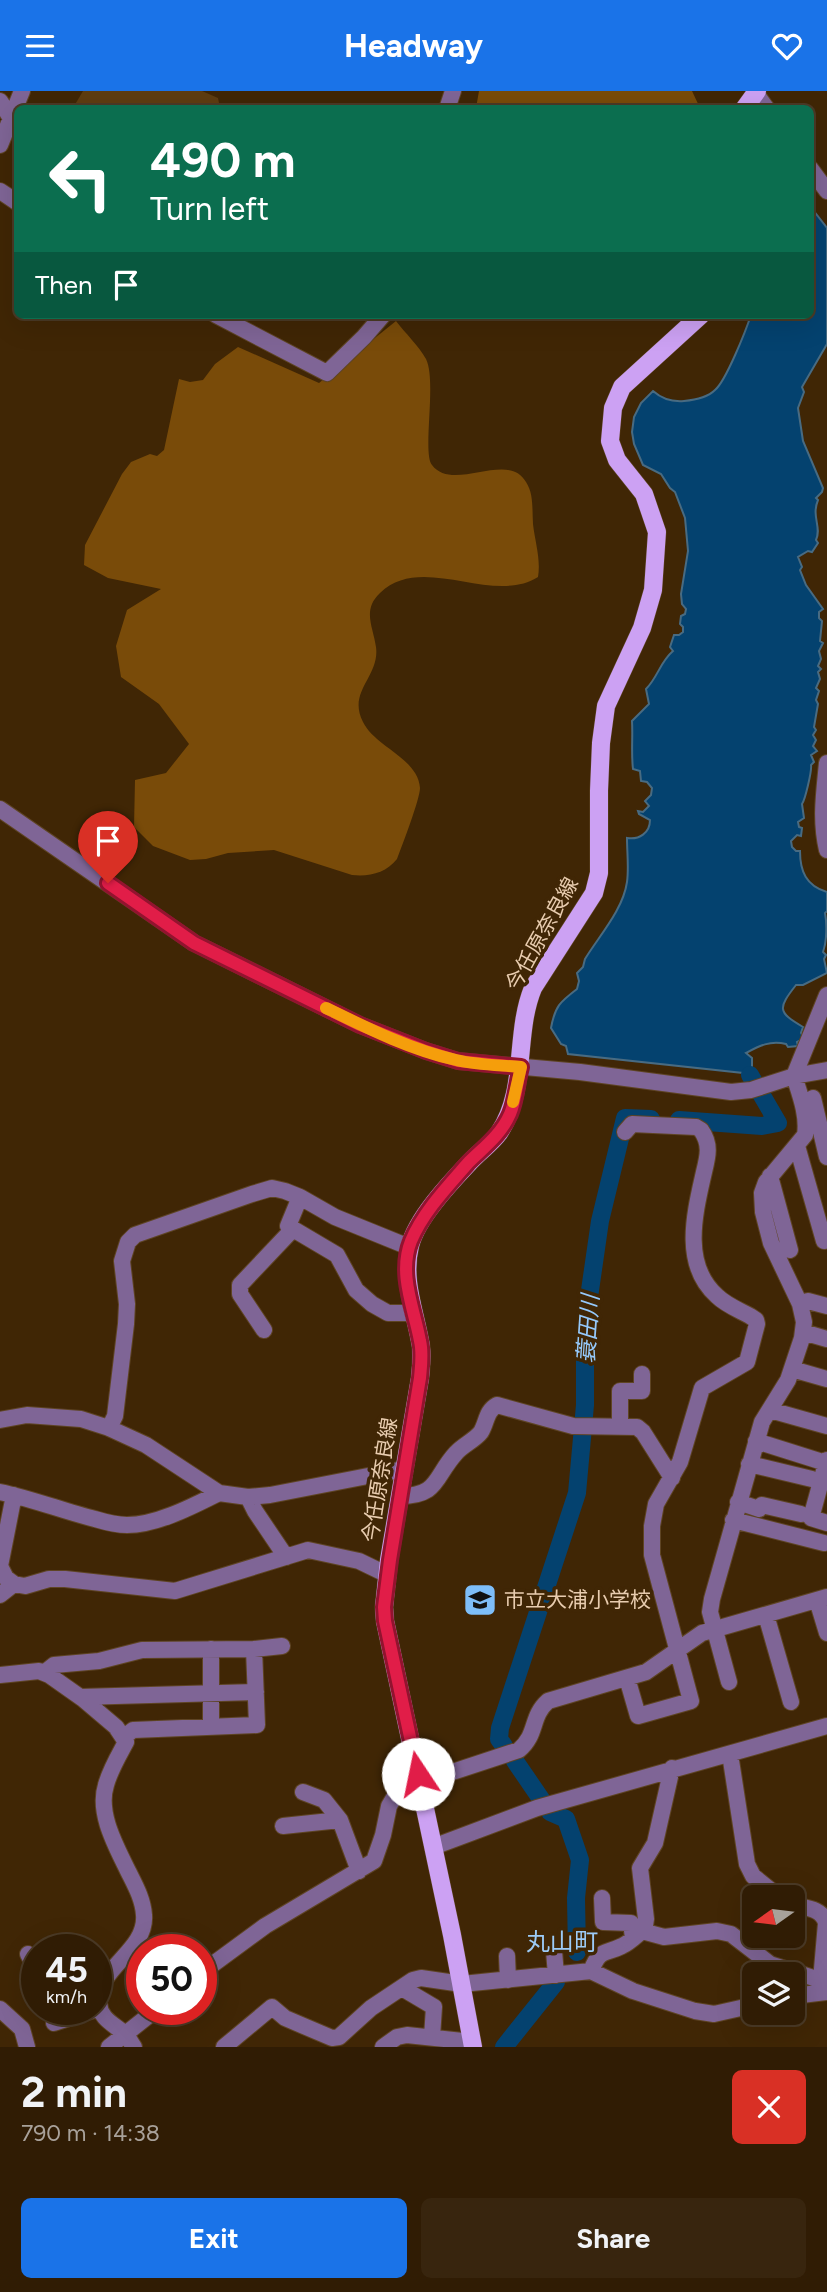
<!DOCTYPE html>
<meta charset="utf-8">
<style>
:root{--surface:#301c04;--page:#38250e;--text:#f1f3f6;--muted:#a8a19a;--line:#4b3a26;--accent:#1a73e8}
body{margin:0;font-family:Figtree,"Noto Sans JP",sans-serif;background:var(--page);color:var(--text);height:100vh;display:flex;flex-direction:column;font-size:26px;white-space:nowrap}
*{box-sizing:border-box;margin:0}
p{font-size:23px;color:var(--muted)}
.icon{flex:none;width:38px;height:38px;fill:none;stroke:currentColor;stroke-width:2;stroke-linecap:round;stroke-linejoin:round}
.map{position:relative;height:1956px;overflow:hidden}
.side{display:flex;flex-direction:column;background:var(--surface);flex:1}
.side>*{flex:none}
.banner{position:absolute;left:14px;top:14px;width:800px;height:214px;border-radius:10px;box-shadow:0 7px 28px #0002,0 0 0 2px var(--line);background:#0b6e4f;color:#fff;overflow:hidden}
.needle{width:46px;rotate:256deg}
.buttons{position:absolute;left:742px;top:1794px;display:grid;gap:14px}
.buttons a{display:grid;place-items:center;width:63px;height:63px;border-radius:10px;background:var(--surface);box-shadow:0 7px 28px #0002,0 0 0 2px var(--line);font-size:35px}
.speed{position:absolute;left:21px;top:1843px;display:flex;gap:14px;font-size:35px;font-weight:700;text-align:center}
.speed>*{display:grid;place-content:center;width:91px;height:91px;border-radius:50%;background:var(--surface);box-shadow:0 7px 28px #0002,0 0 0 2px var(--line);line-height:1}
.speed small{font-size:18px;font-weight:400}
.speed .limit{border:10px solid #d22;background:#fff;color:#111}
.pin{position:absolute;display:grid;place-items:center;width:60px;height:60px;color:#fff;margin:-72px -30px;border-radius:50% 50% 50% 0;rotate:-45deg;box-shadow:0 0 7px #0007}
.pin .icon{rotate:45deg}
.me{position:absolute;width:77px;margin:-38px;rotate:349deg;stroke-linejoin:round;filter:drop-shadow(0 0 5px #0008)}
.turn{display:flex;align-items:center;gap:24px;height:147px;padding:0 21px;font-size:32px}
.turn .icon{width:91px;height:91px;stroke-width:2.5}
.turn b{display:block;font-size:49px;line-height:60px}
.then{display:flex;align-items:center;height:66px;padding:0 21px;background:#0003;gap:14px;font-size:26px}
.round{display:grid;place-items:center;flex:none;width:74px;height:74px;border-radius:10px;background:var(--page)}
.head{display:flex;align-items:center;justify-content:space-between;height:119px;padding:0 21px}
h1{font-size:42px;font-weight:700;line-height:52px}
.action{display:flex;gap:14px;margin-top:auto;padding:14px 21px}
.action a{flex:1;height:80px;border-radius:10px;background:var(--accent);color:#fff;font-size:28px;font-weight:700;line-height:80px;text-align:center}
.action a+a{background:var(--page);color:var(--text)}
header{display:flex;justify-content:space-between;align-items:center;height:91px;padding:0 21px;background:var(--accent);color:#fff;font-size:32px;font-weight:700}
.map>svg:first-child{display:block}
.green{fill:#5e3c10}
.forest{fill:#794b09}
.water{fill:#04426f;stroke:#486b82;stroke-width:2}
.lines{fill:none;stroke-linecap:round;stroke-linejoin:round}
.river{stroke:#04426f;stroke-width:18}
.minor-casing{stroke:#5e4424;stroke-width:18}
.major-casing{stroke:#5e4424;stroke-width:19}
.minor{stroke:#7f6596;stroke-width:16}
.major{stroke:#cca1f3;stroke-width:18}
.route-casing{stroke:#92132f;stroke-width:18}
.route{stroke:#e11d48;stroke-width:12}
.slow{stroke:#f59e0b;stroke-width:12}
.labels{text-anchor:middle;stroke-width:7;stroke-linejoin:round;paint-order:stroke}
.street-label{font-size:21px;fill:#e8ccaf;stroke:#402605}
.poi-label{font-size:21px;fill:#e8ccaf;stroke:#402605;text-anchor:start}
.water-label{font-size:23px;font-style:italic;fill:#95c9fb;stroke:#402605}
.quarter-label{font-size:24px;fill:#9ccbf7;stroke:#402605}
</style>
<header><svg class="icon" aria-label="menu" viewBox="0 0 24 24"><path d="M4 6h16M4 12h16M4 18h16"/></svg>Headway<svg class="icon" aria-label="heart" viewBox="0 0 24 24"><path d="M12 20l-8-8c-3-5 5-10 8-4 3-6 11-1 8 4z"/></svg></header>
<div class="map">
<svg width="827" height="1956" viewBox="0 0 827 1956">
<rect width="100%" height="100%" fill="#402605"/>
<!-- green -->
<path class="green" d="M83,0H202L218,7L220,17H73Z"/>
<!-- forest -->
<path class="forest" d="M479,0H692L700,17H476Z
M396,230C405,242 419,255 426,268C437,290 422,362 432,374C453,402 508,359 526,391C534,403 532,419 533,433C535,451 541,468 538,486C492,515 422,461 380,502C362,519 373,535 376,556C380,586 347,600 363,631C375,656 418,667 420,697C420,708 402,755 397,768C386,782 369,786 352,784L274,759L228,762L206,768L190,769L153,755L134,736L135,689L166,682L189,653L159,613L121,586L116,555L127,519L161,498L108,487L84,474L85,454L122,383L131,371L150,363L157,365L164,359L179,288L190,291L203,289L215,273L238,256L319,292Z"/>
<!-- water -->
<path class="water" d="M810,115L827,137V253L802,296L804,301L798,317L803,350L823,397L822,401L816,407L818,409C811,426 822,436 816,449L818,452L812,461L808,460L798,466L802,476L800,479L806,494L823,518L819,521V527L822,530L820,550L823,552L819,560L821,568L818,575L821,578L818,581L820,588L816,597L819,600L816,609L818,613L814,636L816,639L813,644L816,649L813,655L817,660L811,664L814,671L811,674C812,680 805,709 802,713L804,727L798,731L799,736L802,737L801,745L797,744L791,750L792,756L796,760H800C800,780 806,795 827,801V820L825,822C827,832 827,850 823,861L826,864L824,868L827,882L803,894H796C778,917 777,921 803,936L801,942L804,947L797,951L798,955L788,956L786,953C770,949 759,955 746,962L752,967V982L761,991L752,994L743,982L568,963L566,955L561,953L551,937C555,915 560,911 577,898L579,890L577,882L583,876L585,868C599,845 623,819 627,791C629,777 627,762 627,747C639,749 650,742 650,729L639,723L638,720L643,721L649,715L645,710L651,704L652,697L647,691L641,690L640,680L633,678C631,662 633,646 632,630L649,613L646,598C658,586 660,571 673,560L670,556L674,544H679L683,541V536L680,533L681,525L685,523L686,518L682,513L681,503L688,460L685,427L675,401L670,397L661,383L643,374L634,353L632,341L634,326L641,312L653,300C662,308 672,311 684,310C695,309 707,307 715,299C726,290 746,239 751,224H810Z"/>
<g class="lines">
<!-- river -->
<path class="river" d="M679,1029L762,1035L778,1032L750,984
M504,1655L499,1648L500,1637L577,1402L585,1314V1234L600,1130L625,1027L651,1028
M515,1670L543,1711
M550,1721L566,1728L580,1769L576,1807L577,1861
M504,1956L556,1891"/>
<defs>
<path id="minor" d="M754,0L767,18
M0,10L10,26
M447,18L453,0
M0,54L22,0
M810,77L827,100
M0,100L18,112
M216,224L327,282L364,246L383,224
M827,672C824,703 820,729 827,759
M0,718L194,852L360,934L426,960L458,970L580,981L731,1001L751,999L794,985L827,904
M813,1007L827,1066
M625,1041L632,1033L696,1036L701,1039C711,1053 708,1065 704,1081C695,1121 681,1173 717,1205C726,1214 739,1219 750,1225L756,1229L757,1233L747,1271L702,1297L680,1371L656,1413L652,1435V1464L691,1610L638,1625L627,1587
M797,1055L824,1150
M770,1085L790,1159
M300,1106L335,1126L409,1156
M800,1213L808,1210L827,1215
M264,1239L240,1203V1194L293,1138
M803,1241L827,1248
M792,1278L827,1288
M770,1319L827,1335
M0,1329L27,1324L81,1328L109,1337L146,1354L219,1402L248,1406L270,1404L404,1378
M620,1335V1300H642V1283
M109,1337L115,1325L126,1233L127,1213L122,1170L128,1151L135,1144L252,1103L272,1097L285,1100L300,1106L288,1135L337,1164L356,1199L372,1213L388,1222H413
M756,1350L826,1372
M827,1369L811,1427L827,1432
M749,1373L812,1388
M0,1401C33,1408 63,1420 95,1428C105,1431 116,1434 127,1434C157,1434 193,1415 219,1402
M14,1404L0,1475L6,1487L14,1493L25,1495L49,1488H65L175,1500L308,1459L359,1470L388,1484
M400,1405C439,1405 434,1386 456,1362C463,1354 475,1349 481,1341C487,1331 486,1320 497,1314L573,1335L637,1336L643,1341L672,1387
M248,1406L255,1420L286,1466
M738,1411L759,1418L762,1414L801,1423
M733,1429L824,1452
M0,1504L14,1493
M817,1509L827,1542
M766,1524L791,1611
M211,1558V1635
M254,1558L282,1555
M44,1582L54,1574L99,1570L142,1559L254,1558L257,1634L133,1639L124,1646
M0,1584L39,1580L49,1584L83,1608L116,1636L126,1651C119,1664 110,1679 106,1694C97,1722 116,1755 128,1780C135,1794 143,1808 144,1824C147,1860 96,1877 99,1912C100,1928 114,1933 125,1943C129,1947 131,1952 134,1956
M729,1591L710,1521L712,1508L762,1331L788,1289L802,1247L804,1231L800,1213L771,1152L763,1121L762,1102L766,1091L805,1044C808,1024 800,1004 794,985L827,979
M80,1606L256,1601
M730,1663L747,1773L753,1785L779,1806
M303,1701L324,1709L340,1729L359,1780
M283,1735L340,1729
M433,1756L537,1717L827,1635
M602,1807L603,1831L631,1832L633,1847
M793,1814C806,1817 822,1817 826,1832L820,1901
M644,1841L646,1828L640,1777L655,1752L672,1677
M554,1860L556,1884
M28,1863L37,1880
M507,1865L508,1889
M591,1880C600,1857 604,1864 622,1855C629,1852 636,1845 642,1840L664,1846L717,1840L731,1843L770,1873L820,1889
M201,1882L265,1835L374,1770L383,1744L389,1715L396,1703L404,1697L519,1659C538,1643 530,1626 548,1610L646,1581L702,1542L827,1506
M402,1897L434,1916L432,1946
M793,1905L827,1901
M0,1918L22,1938L27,1956
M54,1932L100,1917
M109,1956L157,1918
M224,1956L272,1916L285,1927L332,1947L339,1946L371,1917L413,1889L421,1887L462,1893L591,1880L633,1900L695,1920L714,1923L754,1914
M383,1956L397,1946L407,1944L472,1951"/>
<path id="major" d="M744,18L757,0
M473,1956L452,1844L385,1530L384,1516L389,1469L420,1287C421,1275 423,1262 420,1250C414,1217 402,1188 410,1155C416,1128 450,1092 469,1072C478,1062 491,1053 499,1042C528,998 514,943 533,897L594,802L599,782V700L601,652L606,615L642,537L653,499L657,441L644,403L617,369L610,350L613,317L622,296L701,224"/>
</defs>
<!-- minor casing -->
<use href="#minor" class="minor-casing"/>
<!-- major casing -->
<use href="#major" class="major-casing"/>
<!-- minor -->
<use href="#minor" class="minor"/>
<!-- major -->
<use href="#major" class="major"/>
</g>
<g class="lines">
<defs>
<path id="route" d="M108,792L194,852L360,934L426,960L458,970L521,976C517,991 516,1009 510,1023C501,1044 483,1057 468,1072C448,1095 423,1121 411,1150C398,1183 414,1217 420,1250C423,1262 421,1275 420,1287L390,1469L384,1516L385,1530L418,1683"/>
</defs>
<!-- route casing -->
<use href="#route" class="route-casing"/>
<!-- route -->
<use href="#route" class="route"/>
<!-- slow -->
<path class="slow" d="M326,917C367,937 411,959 456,969C477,974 499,974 521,976L513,1011"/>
</g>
<!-- icons -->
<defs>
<symbol id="school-square" viewBox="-11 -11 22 22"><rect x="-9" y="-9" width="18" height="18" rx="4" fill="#7ebef9" stroke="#402605"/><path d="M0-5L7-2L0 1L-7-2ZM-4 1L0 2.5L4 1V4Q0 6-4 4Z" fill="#111"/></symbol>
</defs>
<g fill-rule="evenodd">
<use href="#school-square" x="461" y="1490" width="38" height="38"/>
</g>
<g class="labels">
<!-- street labels -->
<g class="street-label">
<text transform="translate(542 843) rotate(-61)" y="7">今任原奈良線</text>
<text transform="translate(380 1389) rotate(-81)" y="7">今任原奈良線</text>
</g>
<!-- poi labels -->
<g class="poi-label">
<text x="504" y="1516">市立大浦小学校</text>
</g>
<!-- water labels -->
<g class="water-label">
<text transform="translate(588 1238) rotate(-86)" y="8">蓑田川</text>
</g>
<!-- quarter labels -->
<g class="quarter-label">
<text x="562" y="1859">丸山町</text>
</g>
</g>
</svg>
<div class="buttons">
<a><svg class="needle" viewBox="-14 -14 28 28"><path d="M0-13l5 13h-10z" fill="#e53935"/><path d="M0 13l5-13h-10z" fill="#a8a19a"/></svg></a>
<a><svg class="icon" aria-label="layers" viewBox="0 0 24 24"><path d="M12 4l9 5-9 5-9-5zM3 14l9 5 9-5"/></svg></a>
</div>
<div class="speed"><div>45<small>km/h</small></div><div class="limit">50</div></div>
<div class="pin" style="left:108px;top:792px;background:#d93025"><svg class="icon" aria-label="arrive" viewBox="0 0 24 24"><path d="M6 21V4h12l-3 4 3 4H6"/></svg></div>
<svg class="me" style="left:418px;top:1683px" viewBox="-20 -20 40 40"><circle r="19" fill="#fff"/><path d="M0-13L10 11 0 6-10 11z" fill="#e11d48"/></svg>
<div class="banner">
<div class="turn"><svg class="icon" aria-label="left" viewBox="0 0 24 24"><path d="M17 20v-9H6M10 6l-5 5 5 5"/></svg><div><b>490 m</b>Turn left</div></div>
<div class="then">Then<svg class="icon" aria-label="arrive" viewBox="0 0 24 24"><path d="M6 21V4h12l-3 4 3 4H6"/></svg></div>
</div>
</div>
<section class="side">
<div class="head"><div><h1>2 min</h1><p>790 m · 14:38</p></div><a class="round" style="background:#d93025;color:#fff"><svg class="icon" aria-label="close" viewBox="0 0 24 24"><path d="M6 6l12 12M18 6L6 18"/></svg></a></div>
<div class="action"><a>Exit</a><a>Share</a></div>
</section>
